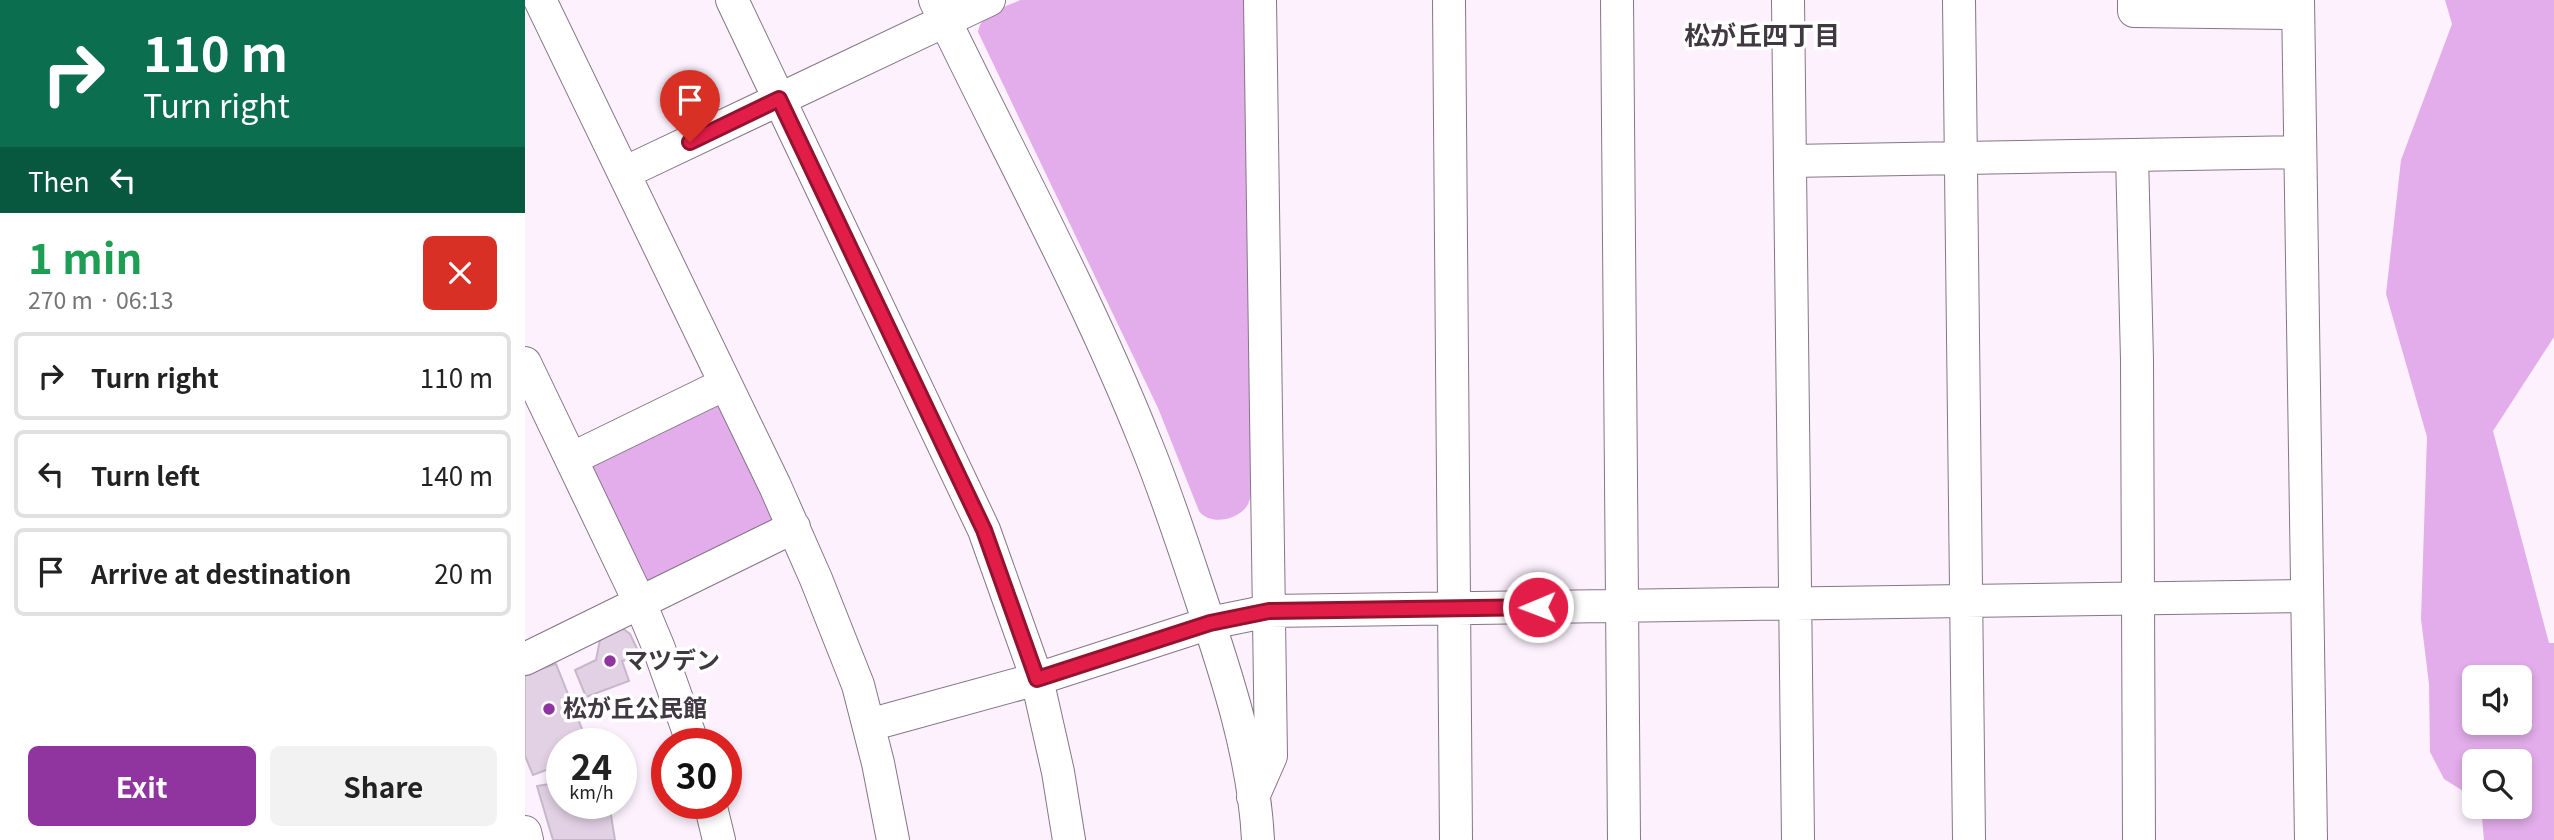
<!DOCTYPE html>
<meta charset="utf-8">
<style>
:root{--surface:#fff;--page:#f2f2f2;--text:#222;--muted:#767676;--line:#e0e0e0;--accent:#90349f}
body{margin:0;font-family:Georgia,"Noto Sans JP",serif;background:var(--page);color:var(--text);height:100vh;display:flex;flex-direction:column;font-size:26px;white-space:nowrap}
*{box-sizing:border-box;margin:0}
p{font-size:23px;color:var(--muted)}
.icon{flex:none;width:38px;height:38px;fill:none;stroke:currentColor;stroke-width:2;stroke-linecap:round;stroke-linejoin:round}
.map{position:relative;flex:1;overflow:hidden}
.panel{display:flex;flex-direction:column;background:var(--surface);width:525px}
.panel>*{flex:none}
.guide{background:#0b6e4f;color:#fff;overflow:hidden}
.tools{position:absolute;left:1937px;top:665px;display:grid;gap:14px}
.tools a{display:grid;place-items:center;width:70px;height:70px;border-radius:10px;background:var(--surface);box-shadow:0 4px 10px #0003;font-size:35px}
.speed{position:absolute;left:21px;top:728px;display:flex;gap:14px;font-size:35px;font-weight:700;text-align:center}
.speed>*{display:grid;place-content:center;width:91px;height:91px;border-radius:50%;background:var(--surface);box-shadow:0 4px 10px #0003;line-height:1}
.speed small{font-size:18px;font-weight:400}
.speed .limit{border:10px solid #d22;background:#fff;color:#111}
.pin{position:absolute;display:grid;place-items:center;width:60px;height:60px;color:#fff;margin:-72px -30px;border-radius:50% 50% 50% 0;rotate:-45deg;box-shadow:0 0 7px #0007}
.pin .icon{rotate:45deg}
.me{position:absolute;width:77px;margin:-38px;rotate:269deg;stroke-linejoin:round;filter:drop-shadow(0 0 5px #0008)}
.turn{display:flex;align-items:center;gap:24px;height:147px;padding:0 28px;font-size:32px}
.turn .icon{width:91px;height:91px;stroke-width:2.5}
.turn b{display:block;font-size:49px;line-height:60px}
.then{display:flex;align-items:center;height:66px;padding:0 28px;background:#0003;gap:14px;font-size:26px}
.round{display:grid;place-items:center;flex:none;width:74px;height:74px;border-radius:10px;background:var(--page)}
.summary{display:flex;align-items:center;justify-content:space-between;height:119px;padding:0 28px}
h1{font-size:42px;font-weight:700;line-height:52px;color:#1e9e55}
.button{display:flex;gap:14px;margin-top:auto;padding:14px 28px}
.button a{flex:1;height:80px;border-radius:10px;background:var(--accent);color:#fff;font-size:28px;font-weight:700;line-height:80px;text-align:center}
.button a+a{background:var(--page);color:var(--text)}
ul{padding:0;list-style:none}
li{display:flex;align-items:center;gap:21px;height:88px;margin:0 14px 10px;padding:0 14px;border:4px solid var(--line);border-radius:10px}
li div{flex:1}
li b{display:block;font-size:26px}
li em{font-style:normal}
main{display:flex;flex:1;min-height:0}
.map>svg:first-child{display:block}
.green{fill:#e2adea;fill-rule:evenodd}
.building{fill:#e2d1e4;stroke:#c7b7ca;stroke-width:2}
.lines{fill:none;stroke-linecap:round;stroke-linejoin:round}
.minor-casing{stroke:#857687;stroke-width:34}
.minor{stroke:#fff;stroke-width:32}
.route-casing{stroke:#92132f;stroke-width:18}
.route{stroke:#e11d48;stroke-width:12}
.poi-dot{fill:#90349f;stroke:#fff;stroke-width:2.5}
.labels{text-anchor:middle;stroke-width:7;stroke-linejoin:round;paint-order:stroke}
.poi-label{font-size:24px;font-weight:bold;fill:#403941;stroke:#fff;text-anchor:start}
.neighbourhood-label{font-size:26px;font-weight:bold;fill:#403941;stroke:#fff}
</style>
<main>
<section class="panel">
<div class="guide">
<div class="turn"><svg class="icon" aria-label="right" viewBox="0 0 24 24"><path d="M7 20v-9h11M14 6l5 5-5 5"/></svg><div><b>110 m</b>Turn right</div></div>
<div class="then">Then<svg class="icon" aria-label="left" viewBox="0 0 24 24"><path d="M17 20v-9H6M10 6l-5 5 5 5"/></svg></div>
</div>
<div class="summary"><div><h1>1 min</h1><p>270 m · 06:13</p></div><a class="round" style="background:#d93025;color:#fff"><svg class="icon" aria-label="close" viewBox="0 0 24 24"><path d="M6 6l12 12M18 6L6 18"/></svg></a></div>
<ul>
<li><svg class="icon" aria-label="right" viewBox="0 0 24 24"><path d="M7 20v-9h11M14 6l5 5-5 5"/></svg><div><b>Turn right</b></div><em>110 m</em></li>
<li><svg class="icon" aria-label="left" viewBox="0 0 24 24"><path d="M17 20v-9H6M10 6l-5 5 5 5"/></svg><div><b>Turn left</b></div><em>140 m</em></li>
<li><svg class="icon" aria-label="arrive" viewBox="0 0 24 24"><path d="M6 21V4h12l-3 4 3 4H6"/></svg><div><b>Arrive at destination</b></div><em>20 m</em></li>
</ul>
<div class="button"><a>Exit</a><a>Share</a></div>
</section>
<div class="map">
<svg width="2029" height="840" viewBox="0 0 2029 840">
<rect width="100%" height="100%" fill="#fcf1fd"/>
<!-- green -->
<path class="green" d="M495,0H719L727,484C727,491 726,499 722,506C713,520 685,526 674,511L633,408L453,32C456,13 478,8 495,0Z
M1920,0H2029V337L1968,431L2024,643H2029V840H1959L1956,807H1995V761H1950L1949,798L1919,779L1905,752L1904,684L1896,619L1902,437L1861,294L1876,160L1927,24ZM1995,677V723H1950V677Z
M189,404L196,409L250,520L120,583L64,464Z"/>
<!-- building -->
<path class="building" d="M93,625L105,634L116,657L97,661L104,681L61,697L50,670L71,660L76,635Z
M31,664L63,744H37V764L8,775L0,756V674Z
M37,782V803H84L90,840H28L12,786Z"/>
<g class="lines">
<defs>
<path id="minor" d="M15,0L250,486L291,579L333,685L353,763L368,840
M207,0L459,530L512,679L533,772L544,840
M410,0C480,146 559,289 619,439C641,492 658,545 676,599C702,676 729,758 733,840
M924,0L931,840
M1092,0L1099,840
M1263,0L1273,840
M1434,0L1444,840
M1609,0V11L1773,13
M1773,0L1786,840
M1607,155L1612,360L1614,840
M1265,161L1775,152
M99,173L464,0
M0,363L115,603L133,646L168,744
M46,459L200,384
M0,659L269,527
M344,725L512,679L685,623L744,611L1782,596
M728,797L746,756L735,0
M185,803L194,840
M0,832L2,840"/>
</defs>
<!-- minor casing -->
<use href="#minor" class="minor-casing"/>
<!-- minor -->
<use href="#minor" class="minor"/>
</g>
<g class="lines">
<defs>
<path id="route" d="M165,142L254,99L459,530L512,679L685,623L744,611L1013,607"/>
</defs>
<!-- route casing -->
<use href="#route" class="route-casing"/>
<!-- route -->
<use href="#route" class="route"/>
</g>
<!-- markers -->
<g class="poi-dot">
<circle cx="85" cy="661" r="7"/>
<circle cx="24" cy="709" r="7"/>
</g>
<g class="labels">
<!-- poi labels -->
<g class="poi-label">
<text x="99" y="669">マツデン</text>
<text x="38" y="717">松が丘公民館</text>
</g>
<!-- neighbourhood labels -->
<g class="neighbourhood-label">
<text x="1237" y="45">松が丘四丁目</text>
</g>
</g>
</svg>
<div class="tools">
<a><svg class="icon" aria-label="sound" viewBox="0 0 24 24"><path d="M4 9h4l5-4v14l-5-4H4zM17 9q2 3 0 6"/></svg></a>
<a><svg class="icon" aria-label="search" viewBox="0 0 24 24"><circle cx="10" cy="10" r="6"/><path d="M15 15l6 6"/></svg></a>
</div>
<div class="speed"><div>24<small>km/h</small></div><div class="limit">30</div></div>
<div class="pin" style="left:165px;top:142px;background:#d93025"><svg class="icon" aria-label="arrive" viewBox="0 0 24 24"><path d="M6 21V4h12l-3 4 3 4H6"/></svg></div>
<svg class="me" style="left:1013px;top:607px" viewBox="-20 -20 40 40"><circle r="17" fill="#e11d48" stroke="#fff" stroke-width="3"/><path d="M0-11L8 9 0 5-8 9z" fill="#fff"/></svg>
</div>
</main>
